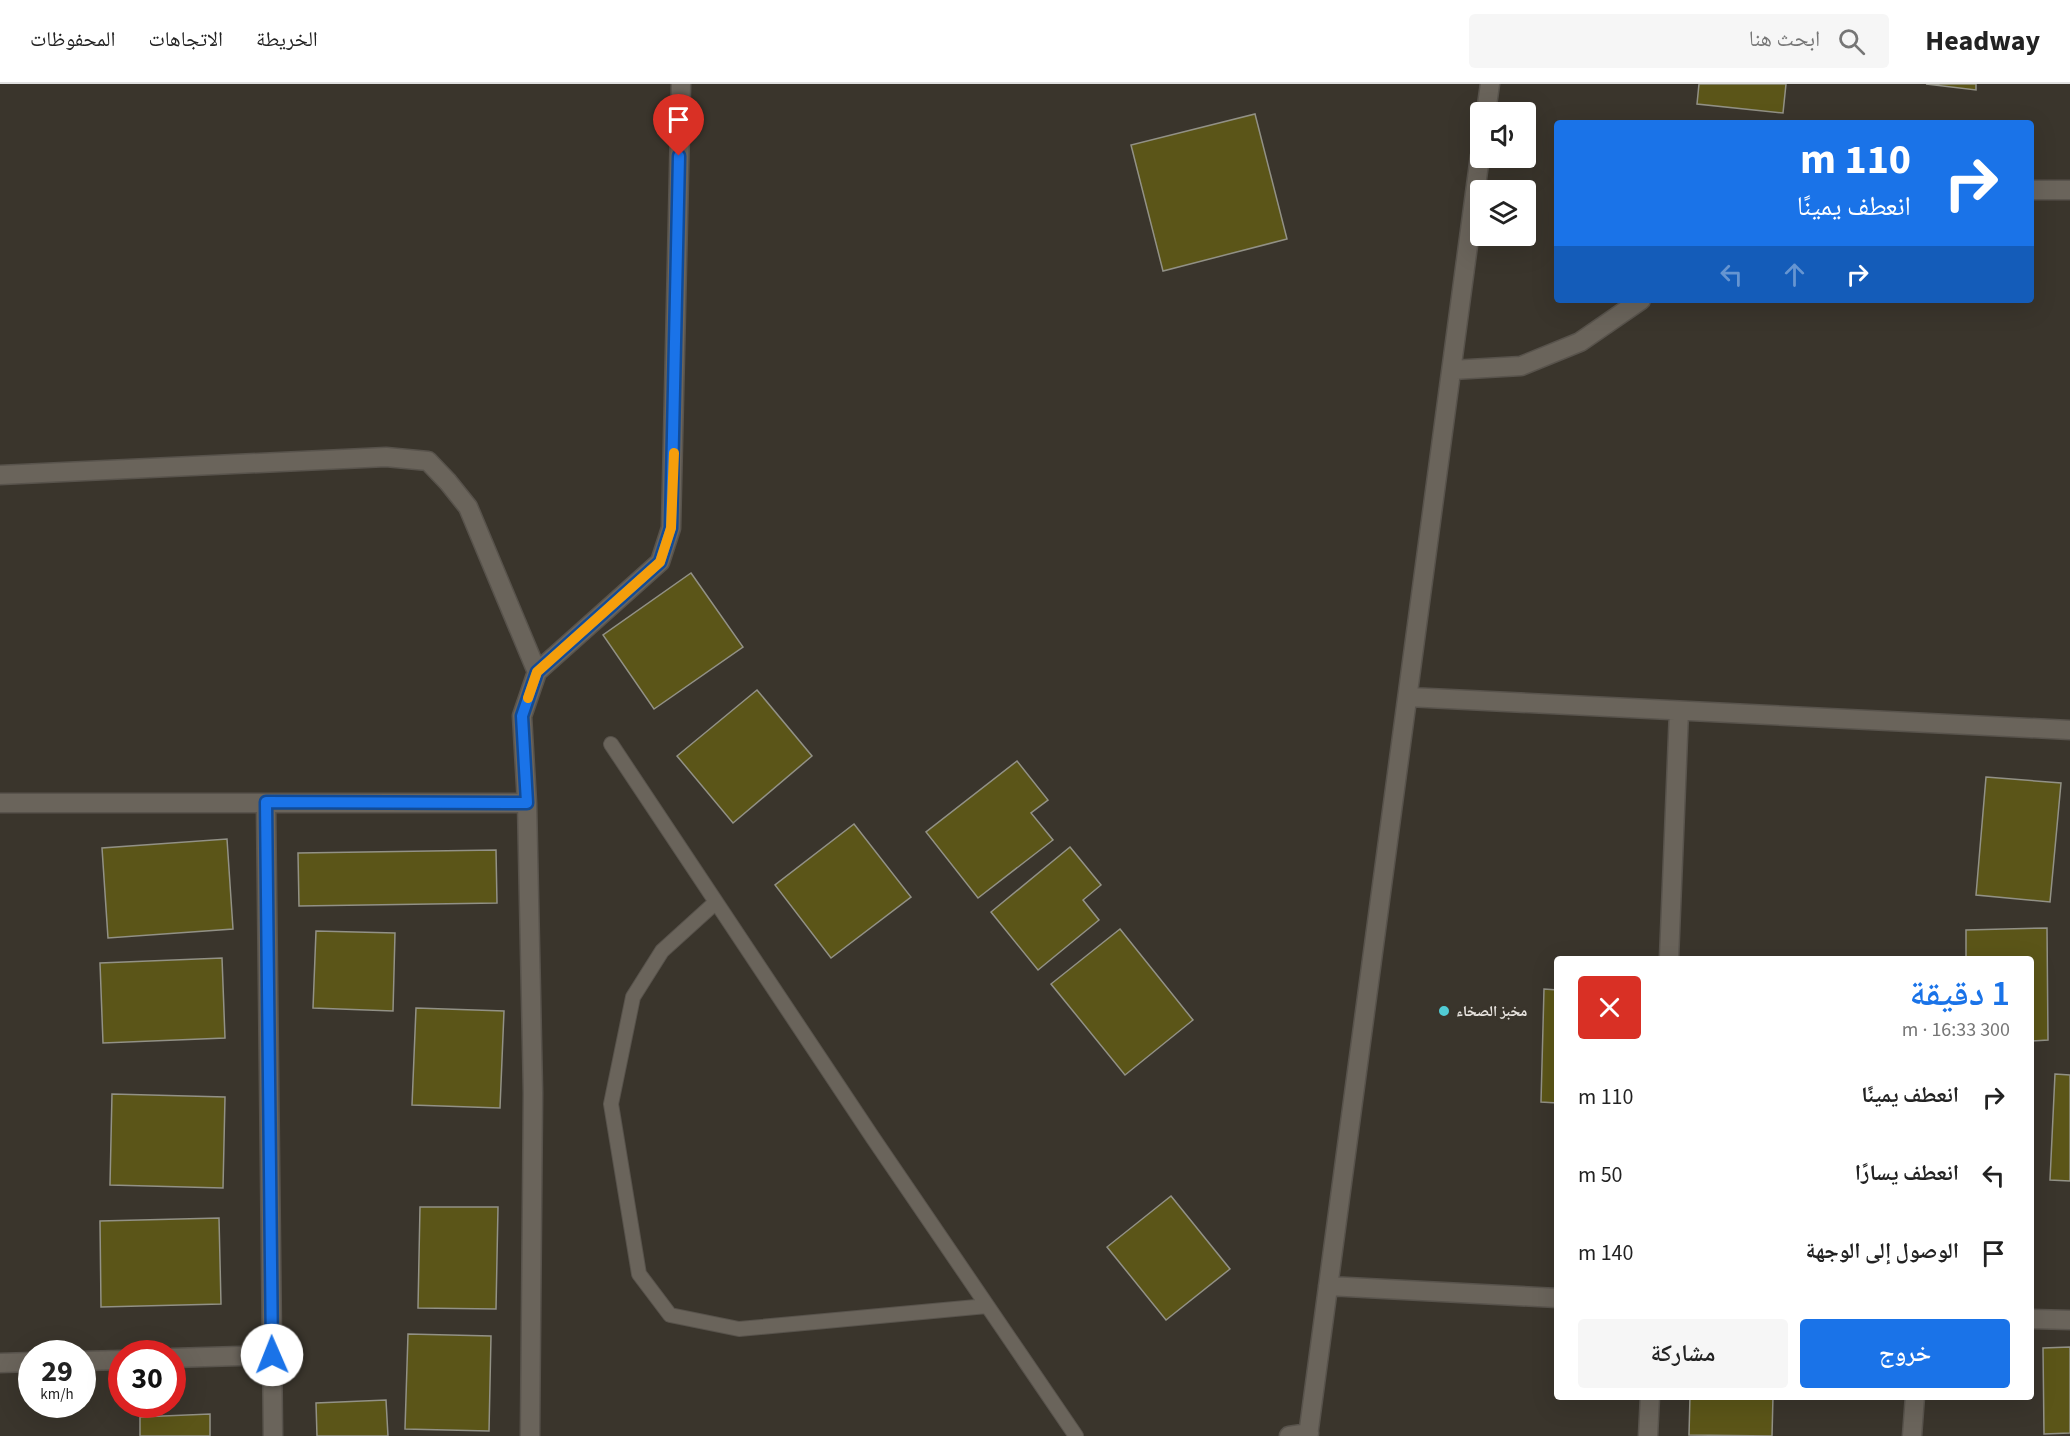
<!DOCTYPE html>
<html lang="ar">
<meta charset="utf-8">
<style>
:root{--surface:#fff;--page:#f6f6f6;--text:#222;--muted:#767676;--line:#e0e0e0;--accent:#1a73e8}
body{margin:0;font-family:"Source Sans 3","Noto Naskh Arabic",sans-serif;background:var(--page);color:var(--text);direction:rtl;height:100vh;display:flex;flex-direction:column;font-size:22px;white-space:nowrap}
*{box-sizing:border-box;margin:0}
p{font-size:20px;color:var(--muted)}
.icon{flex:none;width:33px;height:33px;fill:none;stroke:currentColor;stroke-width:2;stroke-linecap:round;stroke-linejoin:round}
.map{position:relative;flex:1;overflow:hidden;direction:ltr}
.details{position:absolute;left:1554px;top:872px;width:480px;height:444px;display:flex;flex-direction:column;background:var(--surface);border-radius:6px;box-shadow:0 6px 24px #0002;direction:rtl}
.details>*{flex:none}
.hud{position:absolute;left:1554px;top:36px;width:480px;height:183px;border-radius:6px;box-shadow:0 6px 24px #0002;direction:rtl;background:#1a73e8;color:#fff;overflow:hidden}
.tools{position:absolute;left:1470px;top:18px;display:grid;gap:12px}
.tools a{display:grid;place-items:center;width:66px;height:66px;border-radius:6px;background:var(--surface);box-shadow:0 6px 24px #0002;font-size:30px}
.speed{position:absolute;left:18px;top:1256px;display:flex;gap:12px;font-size:30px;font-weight:700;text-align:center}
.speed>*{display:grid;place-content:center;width:78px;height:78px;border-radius:50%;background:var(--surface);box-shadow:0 6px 24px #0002;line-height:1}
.speed small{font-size:15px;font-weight:400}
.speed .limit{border:9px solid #d22;background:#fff;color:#111}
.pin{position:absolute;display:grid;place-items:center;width:51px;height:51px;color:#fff;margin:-62px -26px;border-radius:50% 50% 50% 0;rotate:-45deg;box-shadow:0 0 6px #0007}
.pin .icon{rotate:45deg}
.me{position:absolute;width:66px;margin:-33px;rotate:359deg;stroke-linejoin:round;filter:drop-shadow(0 0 4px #0008)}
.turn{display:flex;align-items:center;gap:21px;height:126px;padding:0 24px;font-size:27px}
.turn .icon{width:78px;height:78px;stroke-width:2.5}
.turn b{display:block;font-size:42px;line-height:51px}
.lanes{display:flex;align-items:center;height:57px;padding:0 24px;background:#0003;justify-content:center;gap:30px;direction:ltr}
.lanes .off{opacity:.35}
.round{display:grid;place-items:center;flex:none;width:63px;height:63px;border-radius:6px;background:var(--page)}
.summary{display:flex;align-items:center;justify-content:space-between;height:102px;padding:0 24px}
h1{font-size:36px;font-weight:600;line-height:45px;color:var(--accent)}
.button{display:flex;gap:12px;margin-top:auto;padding:12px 24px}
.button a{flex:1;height:69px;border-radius:6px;background:var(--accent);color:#fff;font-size:24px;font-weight:600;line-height:69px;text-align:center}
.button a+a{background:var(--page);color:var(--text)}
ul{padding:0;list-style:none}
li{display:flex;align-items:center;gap:18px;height:78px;padding:0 24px}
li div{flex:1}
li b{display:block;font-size:22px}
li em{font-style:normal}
header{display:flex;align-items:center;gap:36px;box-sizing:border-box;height:84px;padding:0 30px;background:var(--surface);border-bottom:2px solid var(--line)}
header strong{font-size:28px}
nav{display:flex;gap:33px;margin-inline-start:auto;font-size:21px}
.search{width:420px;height:54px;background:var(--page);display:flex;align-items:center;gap:15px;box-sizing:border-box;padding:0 21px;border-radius:6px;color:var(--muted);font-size:22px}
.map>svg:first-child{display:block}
.building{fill:#5b5518;stroke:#929186;stroke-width:1.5}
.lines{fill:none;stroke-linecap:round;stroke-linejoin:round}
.lane-casing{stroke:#58534c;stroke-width:16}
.street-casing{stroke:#58534c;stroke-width:21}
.lane{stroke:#6a645b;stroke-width:14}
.street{stroke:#6a645b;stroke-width:18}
.route-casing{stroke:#114b97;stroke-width:15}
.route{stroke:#1a73e8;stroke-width:10}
.slow{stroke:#f59e0b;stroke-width:10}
.poi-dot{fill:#51ccd5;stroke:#3a352c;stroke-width:2}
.labels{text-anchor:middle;stroke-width:6;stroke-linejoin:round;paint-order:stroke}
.poi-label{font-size:15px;font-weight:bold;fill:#e6e2dd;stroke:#3a352c;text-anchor:start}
</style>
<header>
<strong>Headway</strong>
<div class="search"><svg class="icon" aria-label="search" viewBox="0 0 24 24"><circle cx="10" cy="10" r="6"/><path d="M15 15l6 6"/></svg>ابحث هنا</div>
<nav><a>الخريطة</a><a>الاتجاهات</a><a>المحفوظات</a></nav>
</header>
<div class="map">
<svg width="2070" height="1352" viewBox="0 0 2070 1352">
<rect width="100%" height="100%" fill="#3a352c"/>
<!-- building -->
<path class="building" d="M1699,0H1786L1783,29L1697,20Z
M1926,0H1976V6Z
M1255,30L1287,155L1163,187L1131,61Z
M691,489L743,563L654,625L603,551Z
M757,606L812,672L733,739L677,672Z
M1017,677L1048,716L1031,729L1053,756L978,814L926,748Z
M1986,693L2061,699L2050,818L1976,811Z
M854,740L911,813L831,874L775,801Z
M227,755L233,845L108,854L102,764Z
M1070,763L1101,801L1083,816L1099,836L1038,886L991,828Z
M496,766L497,819L299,822L298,769Z
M2047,844L2048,956L2031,957V874H1966V846Z
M1120,845L1193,936L1125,991L1051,900Z
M316,847L395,849L393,927L313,924Z
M222,874L225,954L103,959L100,879Z
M1544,905L1557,906V1019L1541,1018Z
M416,924L504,927L500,1024L412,1021Z
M2055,990L2070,991V1097L2050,1096Z
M112,1010L225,1013L223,1104L110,1101Z
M1171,1112L1230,1185L1166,1236L1107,1163Z
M420,1123H498L496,1225L418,1224Z
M219,1134L221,1220L101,1223L100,1137Z
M408,1250L491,1252L489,1347L405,1345Z
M2070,1263V1349L2044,1350L2043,1264Z
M1690,1312H1773L1772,1352L1689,1351Z
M386,1316L388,1352H317L316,1319Z
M210,1330V1352H140V1333Z"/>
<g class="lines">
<defs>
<path id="lane" d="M611,660L873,1054L1076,1352
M716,818L662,867L633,913L611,1020L639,1190L670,1231L739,1245L987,1222"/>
<path id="street" d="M1486,28L1490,0
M2031,106H2070
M1452,286L1521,282L1580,258L1641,216
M0,391L386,373L428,377L448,398L468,423L537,588
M1408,613L2070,646
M0,719H527
M266,719L273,1352
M1669,874L1679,627
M1328,1202L1557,1214
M2031,1235L2070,1236
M172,1274L272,1271
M82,1277L122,1276
M0,1279L32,1278
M530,1352L533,1009L527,719L522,632L537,588L660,478L671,444L681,0
M1289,1352L1309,1349
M1308,1352L1480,72
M1648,1352L1650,1312
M1912,1352L1915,1312"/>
</defs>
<!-- lane casing -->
<use href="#lane" class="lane-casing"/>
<!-- street casing -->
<use href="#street" class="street-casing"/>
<!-- lane -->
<use href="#lane" class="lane"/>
<!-- street -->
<use href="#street" class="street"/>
</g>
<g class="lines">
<defs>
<path id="route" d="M272,1271L266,718L527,719L522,632L537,588L660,478L671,444L679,72"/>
</defs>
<!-- route casing -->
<use href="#route" class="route-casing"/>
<!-- route -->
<use href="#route" class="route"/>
<!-- slow -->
<path class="slow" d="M528,614L537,588L660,478L671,444L674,369"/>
</g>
<!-- markers -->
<circle class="poi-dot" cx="1444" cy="927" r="6"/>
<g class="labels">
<!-- poi labels -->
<g class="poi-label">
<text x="1456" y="932">مخبز الصخاء</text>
</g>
</g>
</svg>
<div class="tools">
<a><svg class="icon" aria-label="sound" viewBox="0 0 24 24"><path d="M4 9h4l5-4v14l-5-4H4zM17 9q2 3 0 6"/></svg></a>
<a><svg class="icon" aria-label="layers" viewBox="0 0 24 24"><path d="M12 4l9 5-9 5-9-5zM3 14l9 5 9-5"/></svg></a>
</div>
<div class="speed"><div>29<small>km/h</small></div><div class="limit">30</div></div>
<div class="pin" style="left:679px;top:72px;background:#d93025"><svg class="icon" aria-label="arrive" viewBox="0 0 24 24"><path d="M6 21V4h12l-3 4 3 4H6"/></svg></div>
<svg class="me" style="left:272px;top:1271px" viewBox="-20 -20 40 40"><circle r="19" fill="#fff"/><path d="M0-13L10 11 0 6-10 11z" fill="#1a73e8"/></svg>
<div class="hud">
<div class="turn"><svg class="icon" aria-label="right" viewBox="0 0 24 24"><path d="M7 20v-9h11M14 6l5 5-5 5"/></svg><div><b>110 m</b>انعطف يمينًا</div></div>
<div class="lanes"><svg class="icon off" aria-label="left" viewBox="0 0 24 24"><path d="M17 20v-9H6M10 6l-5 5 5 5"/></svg><svg class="icon off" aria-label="ahead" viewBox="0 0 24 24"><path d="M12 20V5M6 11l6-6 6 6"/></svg><svg class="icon" aria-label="right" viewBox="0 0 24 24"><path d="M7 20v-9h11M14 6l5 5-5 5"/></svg></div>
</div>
<section class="details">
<div class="summary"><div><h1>1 دقيقة</h1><p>300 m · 16:33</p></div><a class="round" style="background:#d93025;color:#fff"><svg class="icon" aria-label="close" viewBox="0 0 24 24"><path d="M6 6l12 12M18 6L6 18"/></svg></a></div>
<ul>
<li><svg class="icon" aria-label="right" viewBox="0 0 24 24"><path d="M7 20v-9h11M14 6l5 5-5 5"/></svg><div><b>انعطف يمينًا</b></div><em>110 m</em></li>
<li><svg class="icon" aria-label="left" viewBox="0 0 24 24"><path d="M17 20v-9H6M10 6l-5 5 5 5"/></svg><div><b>انعطف يسارًا</b></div><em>50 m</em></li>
<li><svg class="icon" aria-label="arrive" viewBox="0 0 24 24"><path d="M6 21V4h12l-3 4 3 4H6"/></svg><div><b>الوصول إلى الوجهة</b></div><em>140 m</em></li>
</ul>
<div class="button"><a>خروج</a><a>مشاركة</a></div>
</section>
</div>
